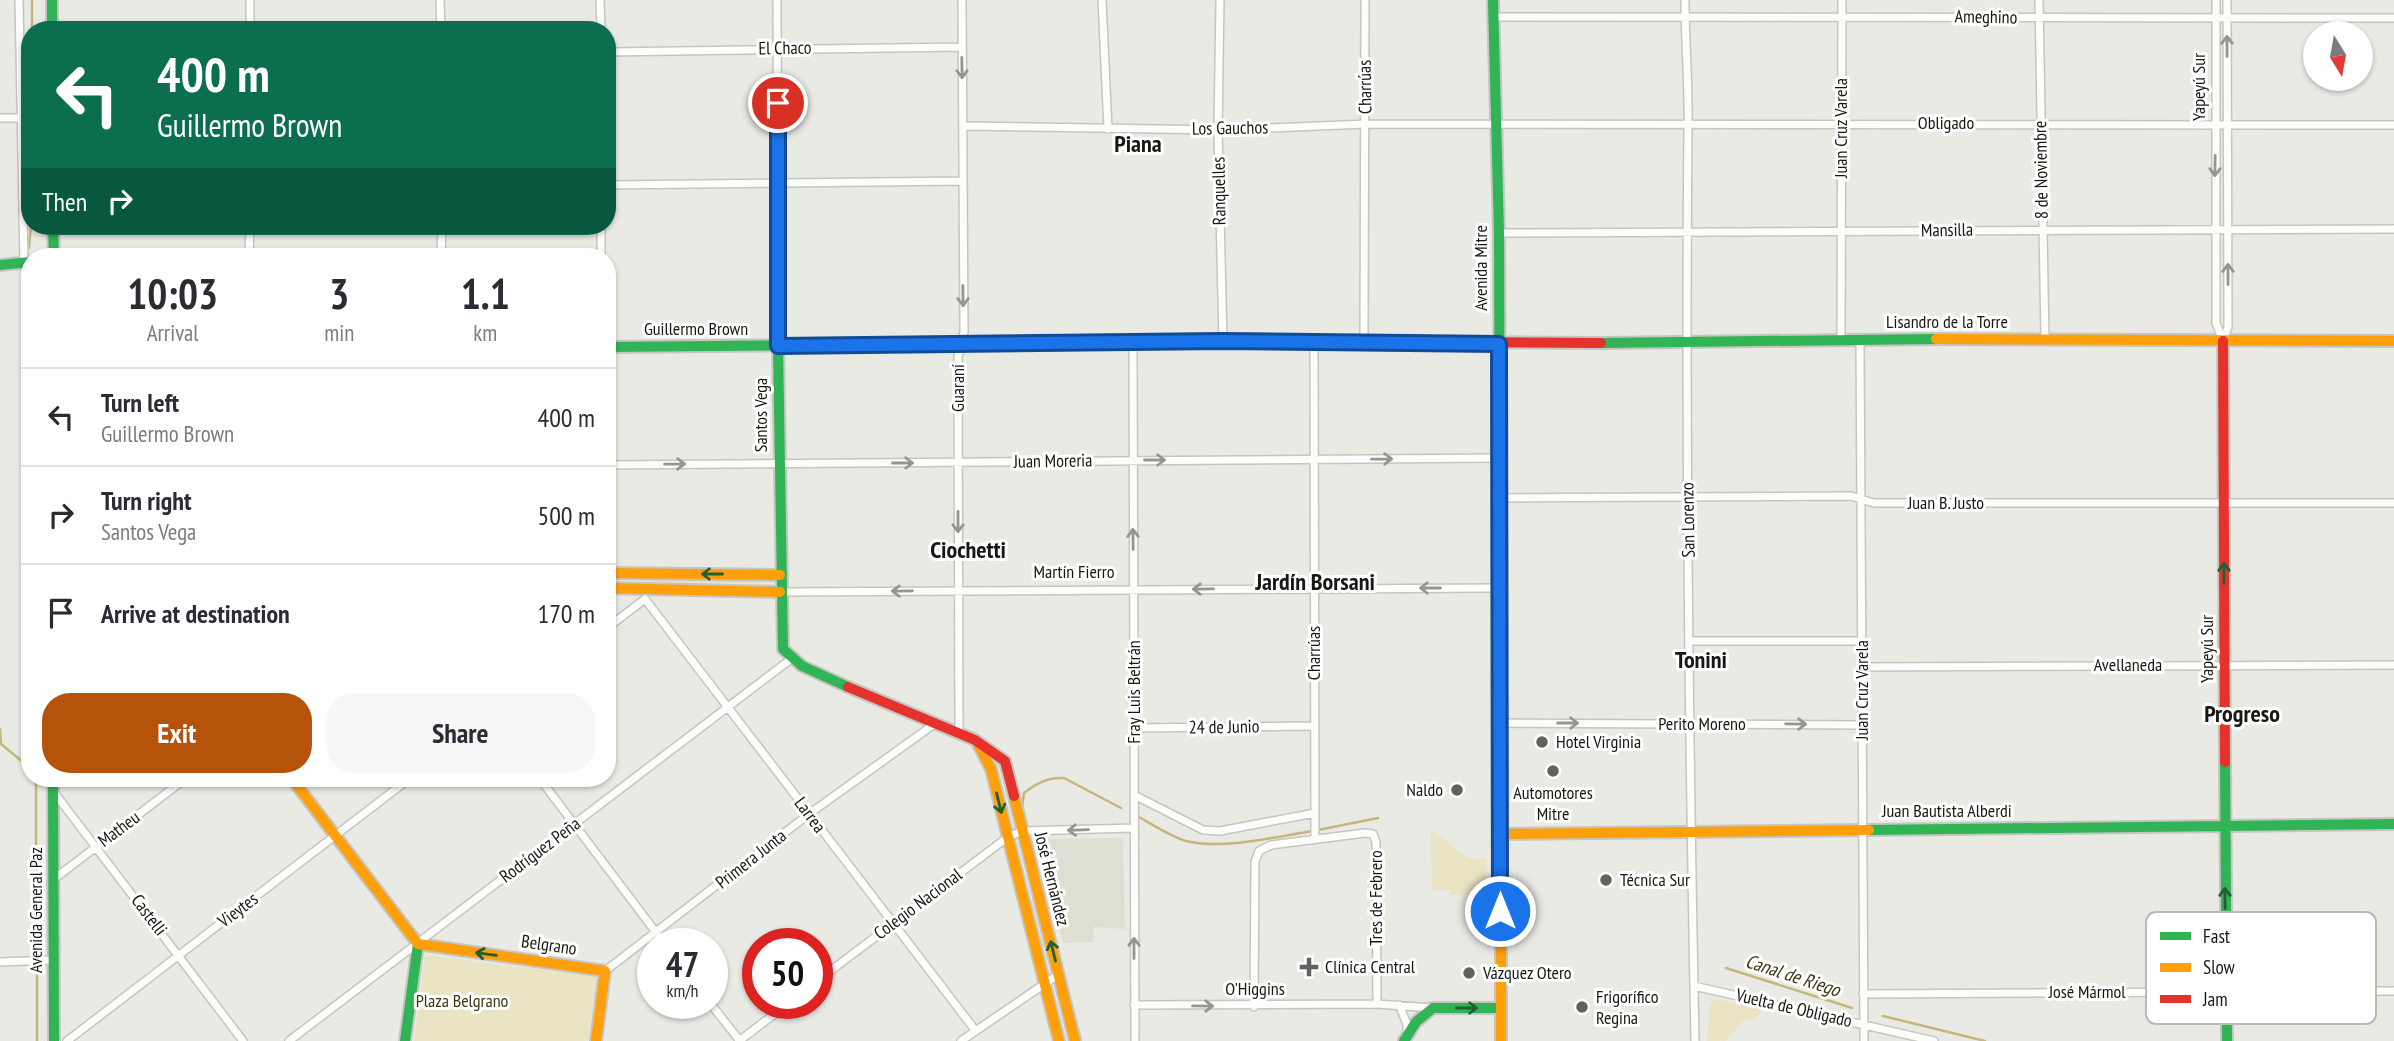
<!DOCTYPE html>
<meta charset="utf-8">
<style>
:root{--surface:#fff;--page:#f7f7f7;--text:#2b2b33;--muted:#7c7c81;--line:#e1e1e2;--accent:#b45309}
body{margin:0;font-family:"PT Sans Narrow",sans-serif;background:var(--page);color:var(--text);height:100vh;display:flex;flex-direction:column;font-size:26px;white-space:nowrap}
*{box-sizing:border-box;margin:0}
p{font-size:23px;color:var(--muted)}
.icon{flex:none;width:38px;height:38px;fill:none;stroke:currentColor;stroke-width:2;stroke-linecap:round;stroke-linejoin:round}
.map{position:relative;flex:1;overflow:hidden}
.drawer{position:absolute;left:21px;top:248px;width:595px;height:539px;display:flex;flex-direction:column;background:var(--surface);border-radius:28px;box-shadow:0 2px 5px #0004}
.drawer>*{flex:none}
.top-card{position:absolute;left:21px;top:21px;width:595px;height:214px;border-radius:28px;box-shadow:0 2px 5px #0004;background:#0b6e4f;color:#fff;overflow:hidden}
.needle{width:46px;rotate:169deg}
.controls{position:absolute;left:2303px;top:21px;display:grid;gap:14px}
.controls a{display:grid;place-items:center;width:70px;height:70px;border-radius:50%;background:var(--surface);box-shadow:0 2px 5px #0004;font-size:35px}
.speed{position:absolute;left:637px;top:928px;display:flex;gap:14px;font-size:35px;font-weight:700;text-align:center}
.speed>*{display:grid;place-content:center;width:91px;height:91px;border-radius:50%;background:var(--surface);box-shadow:0 2px 5px #0004;line-height:1}
.speed small{font-size:18px;font-weight:400}
.speed .limit{border:10px solid #d22;background:#fff;color:#111}
.pin{position:absolute;display:grid;place-items:center;width:60px;height:60px;color:#fff;margin:-30px;border:4px solid #fff;border-radius:50%;box-shadow:0 2px 7px #0007}
.me{position:absolute;width:77px;margin:-38px;rotate:0deg;stroke-linejoin:round;filter:drop-shadow(0 0 5px #0008)}
.turn{display:flex;align-items:center;gap:24px;height:147px;padding:0 21px;font-size:32px}
.turn .icon{width:91px;height:91px;stroke-width:2.5}
.turn b{display:block;font-size:49px;line-height:60px}
.then{display:flex;align-items:center;height:66px;padding:0 21px;background:#0003;gap:14px;font-size:26px}
.eta{display:flex;justify-content:space-evenly;align-items:center;height:119px;text-align:center}
.eta b{font-size:42px;font-weight:600;line-height:49px}
.button{display:flex;gap:14px;margin-top:auto;padding:14px 21px}
.button a{flex:1;height:80px;border-radius:28px;background:var(--accent);color:#fff;font-size:28px;font-weight:600;line-height:80px;text-align:center}
.button a+a{background:var(--page);color:var(--text)}
ul{padding:0;list-style:none}
li{display:flex;align-items:center;gap:21px;height:98px;padding:0 21px;border-top:2px solid var(--line)}
li div{flex:1}
li b{display:block;font-size:26px}
li em{font-style:normal}
.map>svg:first-child{display:block}
.built{fill:#dfded2}
.green{fill:#eae3c4}
.lines{fill:none;stroke-linecap:round;stroke-linejoin:round}
.stream{stroke:#c4b77d;stroke-width:2.5}
.street-casing{stroke:#c5c5c1;stroke-width:10}
.fast-casing{stroke:#c5c5c1;stroke-width:14}
.slow-casing{stroke:#c5c5c1;stroke-width:14}
.jam-casing{stroke:#c5c5c1;stroke-width:14}
.street{stroke:#fcfcfb;stroke-width:7}
.fast{stroke:#30b455;stroke-width:10}
.slow{stroke:#ff9f0a;stroke-width:10}
.jam{stroke:#e5322d;stroke-width:10}
.oneway{stroke:#959593}
.oneway2{stroke:#235e31}
.route-casing{stroke:#114b97;stroke-width:18}
.route{stroke:#1a73e8;stroke-width:12}
.poi-dot{fill:#62615d;stroke:#fff;stroke-width:2.5}
.labels{text-anchor:middle;stroke-width:6;stroke-linejoin:round;paint-order:stroke}
.street-label{font-size:18px;fill:#181714;stroke:#fff}
.poi-label{font-size:18px;fill:#181714;stroke:#fff;text-anchor:start}
.park-label{font-size:18px;fill:#3e3613;stroke:#fff}
.water-label{font-size:19px;font-style:italic;fill:#3c3511;stroke:#fff}
.district-label{font-size:24px;font-weight:bold;fill:#181714;stroke:#fff}
.key{fill:#fff;stroke:#bab9b8;stroke-width:2}
.key-label{font-size:19px;fill:#181714}
</style>
<div class="map">
<svg width="2394" height="1041" viewBox="0 0 2394 1041">
<rect width="100%" height="100%" fill="#eaeae5"/>
<!-- built -->
<path class="built" d="M1123,838L1125,929L1093,927L1094,942L1063,943L1038,844L1044,839Z"/>
<!-- green -->
<path class="green" d="M652,578L762,580V586L652,585Z
M1431,829L1468,858H1486V895H1451V890H1432Z
M1036,901L1052,967L1046,969L1030,902Z
M425,955L597,977L588,1041H414Z
M1715,999L1759,1008L1762,1013L1751,1021L1745,1019L1726,1041H1707L1710,1003Z"/>
<g class="lines">
<!-- stream -->
<path class="stream" d="M32,30V0
M29,248L31,226
M0,729L1,744L30,768
M36,779V844
M1022,808L1024,793C1037,783 1048,777 1064,778L1121,808
M1137,816C1152,824 1169,836 1186,841C1222,850 1275,837 1312,831
M1318,830L1378,818
M36,860L37,952
M1726,968L1852,1008
M37,969V1041
M1072,1007L1081,1041
M1883,1016L1985,1041"/>
<defs>
<path id="street" d="M19,0L24,263
M250,0V30
M440,0L441,30
M600,0L601,30
M777,0L778,346
M1102,0L1108,129
M1220,0L1218,130L1223,341
M1685,0C1685,42 1689,85 1688,127C1685,432 1689,736 1695,1041
M2039,0L2045,340
M2216,0V323L2223,341
M1493,17L2394,18
M607,52L962,47
M0,118H22
M963,126L1218,130L1366,124L2394,125
M607,185L962,181
M1499,233L2394,229
M249,257L250,226
M441,257L442,226
M601,257V226
M1841,339L1842,0
M1860,339L1864,1041
M2223,341L2228,327L2227,0
M1364,342L1365,0
M1133,343L1135,1041
M1314,343L1315,838
M607,465L1499,458
M1499,498L1851,496L1874,503H2394
M780,592L1499,588
M645,599L975,1030
M607,628L645,599
M1689,641H1861
M1862,667L2394,665
M1500,723L1862,725
M1133,728L1315,726
M959,735L958,357L964,332L962,0
M540,779L664,943
M53,791L243,1041
M1134,795L1203,830L1220,831L1315,813
M54,879L185,779
M0,962L53,960
M605,971L809,814L933,725
M817,981L1008,837L1022,831L1134,828
M1694,986L1934,1041
M1863,994L2394,991
M710,1003L740,1041
M1134,1005L1377,1004L1433,1008
M1399,1005L1407,1024V1034
M1254,1007L1255,862L1259,851L1271,845L1365,833L1373,834L1376,842L1377,1004
M67,1041L409,779
M289,1041L791,659
M739,1041L789,1003
M961,1041L1059,974"/>
<path id="fast" d="M52,0V30
M1493,0L1499,233L1500,536
M53,226L54,257
M0,265L30,262
M1601,343L1936,339
M778,346L783,649L802,666L848,687
M607,347L1266,341
M2225,762L2227,1041
M53,779L54,1041
M1869,830L2394,824
M405,1041L418,944
M1404,1041L1416,1022L1433,1008H1501"/>
<path id="slow" d="M1936,339L2394,341
M607,573L780,575
M607,588L780,592
M977,742L991,769L1059,1041
M292,779L418,944L605,971L596,1041
M1014,796L1075,1041
M1500,834L1869,830
M1501,859V1041"/>
<path id="jam" d="M1266,341L1601,343
M2223,341L2225,762
M1500,536L1501,859
M848,687L975,740L1005,761L1014,796"/>
</defs>
<!-- street casing -->
<use href="#street" class="street-casing"/>
<!-- fast casing -->
<use href="#fast" class="fast-casing"/>
<!-- slow casing -->
<use href="#slow" class="slow-casing"/>
<!-- jam casing -->
<use href="#jam" class="jam-casing"/>
<!-- street -->
<use href="#street" class="street"/>
<!-- fast -->
<use href="#fast" class="fast"/>
<!-- slow -->
<use href="#slow" class="slow"/>
<!-- jam -->
<use href="#jam" class="jam"/>
</g>
<!-- one-way arrows -->
<defs><path id="oneway-shaft" d="M-6 0H5M1.5-3L5.5 0L1.5 3" fill="none" stroke-width="1.6" stroke-linecap="round" stroke-linejoin="round" transform="scale(1.75)"/></defs>
<g class="oneway">
<use href="#oneway-shaft" transform="translate(2227 46) rotate(-90)"/>
<use href="#oneway-shaft" transform="translate(962 68) rotate(89)"/>
<use href="#oneway-shaft" transform="translate(2215 166) rotate(91)"/>
<use href="#oneway-shaft" transform="translate(2228 274) rotate(-90)"/>
<use href="#oneway-shaft" transform="translate(963 296) rotate(89)"/>
<use href="#oneway-shaft" transform="translate(1382 459) rotate(-1)"/>
<use href="#oneway-shaft" transform="translate(1155 460)"/>
<use href="#oneway-shaft" transform="translate(903 463)"/>
<use href="#oneway-shaft" transform="translate(675 464) rotate(-1)"/>
<use href="#oneway-shaft" transform="translate(958 522) rotate(90)"/>
<use href="#oneway-shaft" transform="translate(1133 539) rotate(-91)"/>
<use href="#oneway-shaft" transform="translate(1430 588) rotate(-180)"/>
<use href="#oneway-shaft" transform="translate(1203 589) rotate(179)"/>
<use href="#oneway-shaft" transform="translate(902 591) rotate(179)"/>
<use href="#oneway-shaft" transform="translate(1568 723)"/>
<use href="#oneway-shaft" transform="translate(1796 724) rotate(1)"/>
<use href="#oneway-shaft" transform="translate(1078 830) rotate(178)"/>
<use href="#oneway-shaft" transform="translate(1134 948) rotate(-90)"/>
<use href="#oneway-shaft" transform="translate(1203 1006) rotate(1)"/>
</g>
<g class="oneway2">
<use href="#oneway-shaft" transform="translate(2224 573) rotate(-90)"/>
<use href="#oneway-shaft" transform="translate(712 574) rotate(-180)"/>
<use href="#oneway-shaft" transform="translate(999 803) rotate(76)"/>
<use href="#oneway-shaft" transform="translate(2225 898) rotate(-91)"/>
<use href="#oneway-shaft" transform="translate(1053 951) rotate(-104)"/>
<use href="#oneway-shaft" transform="translate(486 954) rotate(-172)"/>
<use href="#oneway-shaft" transform="translate(1467 1008)"/>
</g>
<g class="lines">
<defs>
<path id="route" d="M778,103V346L1223,341L1499,344L1500,911"/>
</defs>
<!-- route casing -->
<use href="#route" class="route-casing"/>
<!-- route -->
<use href="#route" class="route"/>
</g>
<!-- markers -->
<g class="poi-dot">
<circle cx="1542" cy="742" r="7"/>
<circle cx="1553" cy="771" r="7"/>
<circle cx="1457" cy="790" r="7"/>
<circle cx="1606" cy="880" r="7"/>
<path d="M1305.5 956.5h7v7h7v7h-7v7h-7v-7h-7v-7h7z"/>
<circle cx="1469" cy="973" r="7"/>
<circle cx="1582" cy="1007" r="7"/>
</g>
<g class="labels">
<!-- street labels -->
<g class="street-label">
<text transform="translate(1986 17) rotate(1)" y="6">Ameghino</text>
<text transform="translate(785 48) rotate(-1)" y="6">El Chaco</text>
<text transform="translate(1365 87) rotate(-91)" y="6">Charrúas</text>
<text transform="translate(2199 87) rotate(-90)" y="6">Yapeyú Sur</text>
<text x="1946" y="129">Obligado</text>
<text transform="translate(1230 128) rotate(-1)" y="6">Los Gauchos</text>
<text transform="translate(1841 128) rotate(-90)" y="6">Juan Cruz Varela</text>
<text transform="translate(2041 170) rotate(-91)" y="6">8 de Noviembre</text>
<text transform="translate(1219 191) rotate(-91)" y="6">Ranquelles</text>
<text transform="translate(1947 230) rotate(-1)" y="6">Mansilla</text>
<text transform="translate(1481 268) rotate(-90)" y="6">Avenida Mitre</text>
<text x="1947" y="328">Lisandro de la Torre</text>
<text x="696" y="335">Guillermo Brown</text>
<text transform="translate(958 388) rotate(-90)" y="6">Guaraní</text>
<text transform="translate(761 415) rotate(-90)" y="6">Santos Vega</text>
<text transform="translate(1053 461) rotate(-1)" y="6">Juan Moreria</text>
<text x="1946" y="509">Juan B. Justo</text>
<text transform="translate(1688 520) rotate(-91)" y="6">San Lorenzo</text>
<text x="1074" y="578">Martín Fierro</text>
<text transform="translate(2207 649) rotate(-90)" y="6">Yapeyú Sur</text>
<text transform="translate(1314 653) rotate(-90)" y="6">Charrúas</text>
<text x="2128" y="671">Avellaneda</text>
<text transform="translate(1862 690) rotate(-90)" y="6">Juan Cruz Varela</text>
<text transform="translate(1134 692) rotate(-90)" y="6">Fray Luis Beltrán</text>
<text x="1702" y="730">Perito Moreno</text>
<text transform="translate(1224 727) rotate(-1)" y="6">24 de Junio</text>
<text x="1947" y="817">Juan Bautista Alberdi</text>
<text transform="translate(810 815) rotate(53)" y="6">Larrea</text>
<text transform="translate(119 829) rotate(-37)" y="6">Matheu</text>
<text transform="translate(540 850) rotate(-37)" y="6">Rodríguez Peña</text>
<text transform="translate(751 859) rotate(-38)" y="6">Primera Junta</text>
<text transform="translate(1052 879) rotate(76)" y="6">José Hernández</text>
<text transform="translate(1376 898) rotate(-90)" y="6">Tres de Febrero</text>
<text transform="translate(918 904) rotate(-37)" y="6">Colegio Nacional</text>
<text transform="translate(36 910) rotate(-90)" y="6">Avenida General Paz</text>
<text transform="translate(238 910) rotate(-37)" y="6">Vieytes</text>
<text transform="translate(149 915) rotate(53)" y="6">Castelli</text>
<text transform="translate(549 945) rotate(8)" y="6">Belgrano</text>
<text x="1255" y="995">O'Higgins</text>
<text x="2087" y="998">José Mármol</text>
<text transform="translate(1794 1008) rotate(13)" y="6">Vuelta de Obligado</text>
</g>
<!-- poi labels -->
<g class="poi-label">
<text x="1556" y="748">Hotel Virginia</text>
<text x="1443" y="796" text-anchor="end">Naldo</text>
<text x="1553" y="799" text-anchor="middle">Automotores<tspan x="1553" dy="21">Mitre</tspan></text>
<text x="1620" y="886">Técnica Sur</text>
<text x="1325" y="973">Clínica Central</text>
<text x="1483" y="979">Vázquez Otero</text>
<text x="1596" y="1003">Frigorífico<tspan x="1596" dy="21">Regina</tspan></text>
</g>
<!-- park labels -->
<g class="park-label">
<text x="462" y="1007">Plaza Belgrano</text>
</g>
<!-- water labels -->
<g class="water-label">
<text transform="translate(1793 975) rotate(18)" y="7">Canal de Riego</text>
</g>
<!-- district labels -->
<g class="district-label">
<text x="1138" y="152">Piana</text>
<text x="968" y="558">Ciochetti</text>
<text x="1315" y="590">Jardín Borsani</text>
<text x="1701" y="668">Tonini</text>
<text x="2242" y="722">Progreso</text>
</g>
</g>
<!-- legend -->
<rect x="2146" y="912" width="230" height="112" rx="10" class="key"/>
<rect x="2160" y="932" width="31" height="8" fill="#30b455"/>
<rect x="2160" y="963" width="31" height="9" fill="#ff9f0a"/>
<rect x="2160" y="995" width="31" height="8" fill="#e5322d"/>
<g class="key-label">
<text x="2203" y="943">Fast</text>
<text x="2203" y="974">Slow</text>
<text x="2203" y="1006">Jam</text>
</g>
</svg>
<div class="controls">
<a><svg class="needle" viewBox="-14 -14 28 28"><path d="M0-13l5 13h-10z" fill="#e53935"/><path d="M0 13l5-13h-10z" fill="#7c7c81"/></svg></a>
</div>
<div class="speed"><div>47<small>km/h</small></div><div class="limit">50</div></div>
<div class="pin" style="left:778px;top:103px;background:#d93025"><svg class="icon" aria-label="arrive" viewBox="0 0 24 24"><path d="M6 21V4h12l-3 4 3 4H6"/></svg></div>
<svg class="me" style="left:1500px;top:911px" viewBox="-20 -20 40 40"><circle r="17" fill="#1a73e8" stroke="#fff" stroke-width="3"/><path d="M0-11L8 9 0 5-8 9z" fill="#fff"/></svg>
<div class="top-card">
<div class="turn"><svg class="icon" aria-label="left" viewBox="0 0 24 24"><path d="M17 20v-9H6M10 6l-5 5 5 5"/></svg><div><b>400 m</b>Guillermo Brown</div></div>
<div class="then">Then<svg class="icon" aria-label="right" viewBox="0 0 24 24"><path d="M7 20v-9h11M14 6l5 5-5 5"/></svg></div>
</div>
<section class="drawer">
<div class="eta">
<div><b>10:03</b><p>Arrival</p></div>
<div><b>3</b><p>min</p></div>
<div><b>1.1</b><p>km</p></div>
</div>
<ul>
<li><svg class="icon" aria-label="left" viewBox="0 0 24 24"><path d="M17 20v-9H6M10 6l-5 5 5 5"/></svg><div><b>Turn left</b><p>Guillermo Brown</p></div><em>400 m</em></li>
<li><svg class="icon" aria-label="right" viewBox="0 0 24 24"><path d="M7 20v-9h11M14 6l5 5-5 5"/></svg><div><b>Turn right</b><p>Santos Vega</p></div><em>500 m</em></li>
<li><svg class="icon" aria-label="arrive" viewBox="0 0 24 24"><path d="M6 21V4h12l-3 4 3 4H6"/></svg><div><b>Arrive at destination</b></div><em>170 m</em></li>
</ul>
<div class="button"><a>Exit</a><a>Share</a></div>
</section>
</div>
